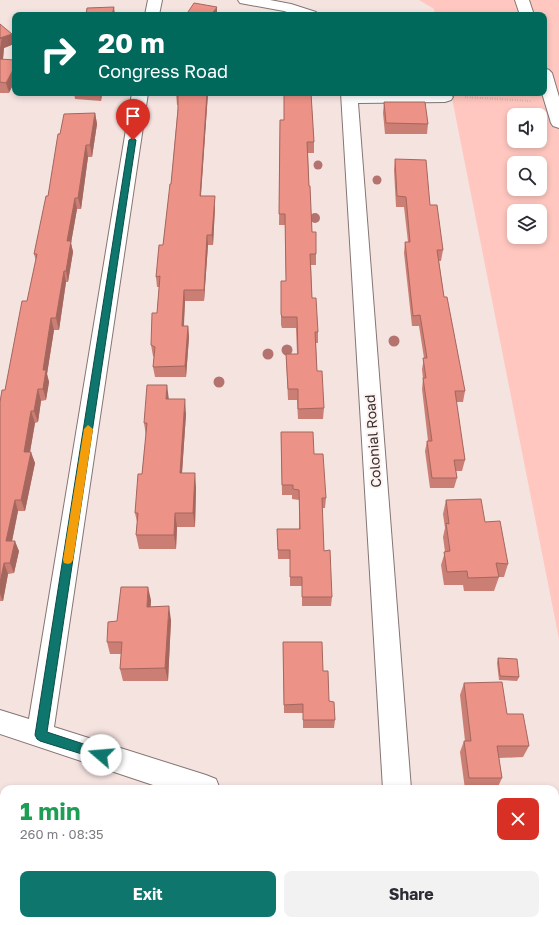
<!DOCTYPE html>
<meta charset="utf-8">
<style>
:root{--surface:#fff;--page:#f2f2f3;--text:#2b2b33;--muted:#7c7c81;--accent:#0f766e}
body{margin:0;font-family:"Golos Text",sans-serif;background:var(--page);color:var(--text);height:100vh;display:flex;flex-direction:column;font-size:15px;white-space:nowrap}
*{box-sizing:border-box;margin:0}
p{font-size:13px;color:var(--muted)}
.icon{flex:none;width:22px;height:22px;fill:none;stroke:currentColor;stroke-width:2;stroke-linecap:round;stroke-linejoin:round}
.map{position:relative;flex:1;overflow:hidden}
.side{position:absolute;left:0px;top:785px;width:559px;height:140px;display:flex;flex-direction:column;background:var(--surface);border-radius:12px 12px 0 0;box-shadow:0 2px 6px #0003}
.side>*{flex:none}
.hud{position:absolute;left:12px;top:12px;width:535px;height:84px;border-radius:8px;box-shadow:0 2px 6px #0003;background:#00695c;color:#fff;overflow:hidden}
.fabs{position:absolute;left:507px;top:108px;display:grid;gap:8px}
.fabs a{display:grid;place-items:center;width:40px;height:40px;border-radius:8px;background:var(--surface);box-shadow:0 2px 6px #0003;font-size:20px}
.pin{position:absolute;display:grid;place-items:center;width:34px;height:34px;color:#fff;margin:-41px -17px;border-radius:50% 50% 50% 0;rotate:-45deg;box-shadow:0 0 4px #0007}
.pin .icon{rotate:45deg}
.me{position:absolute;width:44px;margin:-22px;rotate:288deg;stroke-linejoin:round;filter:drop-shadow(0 0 3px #0008)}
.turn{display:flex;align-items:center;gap:14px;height:84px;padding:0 20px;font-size:18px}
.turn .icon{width:52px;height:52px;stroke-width:2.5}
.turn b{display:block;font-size:28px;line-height:34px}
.round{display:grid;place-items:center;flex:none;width:42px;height:42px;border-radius:8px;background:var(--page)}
.overview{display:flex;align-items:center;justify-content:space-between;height:68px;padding:0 20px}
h1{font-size:24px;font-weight:700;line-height:30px;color:#1e9e55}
.action{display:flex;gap:8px;margin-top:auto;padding:8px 20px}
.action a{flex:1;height:46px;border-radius:8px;background:var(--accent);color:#fff;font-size:16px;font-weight:700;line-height:46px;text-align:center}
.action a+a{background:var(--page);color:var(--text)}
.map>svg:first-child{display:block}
.green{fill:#ffc7bf;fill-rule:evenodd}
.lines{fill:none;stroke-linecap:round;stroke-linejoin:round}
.minor-casing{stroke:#857573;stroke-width:2}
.path{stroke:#b4a6a4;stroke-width:2;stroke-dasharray:0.5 2;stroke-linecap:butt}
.minor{fill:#fff;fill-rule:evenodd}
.tree{fill:#b57370}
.wall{fill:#cb7e74}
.shaded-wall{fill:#a5665e}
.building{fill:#ec9287;stroke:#a5665e}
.route{fill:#0f766e;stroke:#0a4d48}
.slow{fill:#f59e0b}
.labels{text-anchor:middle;stroke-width:4;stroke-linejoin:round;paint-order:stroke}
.street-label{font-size:14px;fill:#383130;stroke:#fdf2f0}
</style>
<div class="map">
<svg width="559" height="925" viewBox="0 0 559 925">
<rect width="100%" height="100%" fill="#f5e3e0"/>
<!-- green -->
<path class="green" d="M419,0H559V639L451,93H544V15H435L434,9ZM514,115H540V141H514ZM514,163H540V189H514ZM514,211H540V237H514Z"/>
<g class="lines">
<defs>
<path id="minor" d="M148,0H162L159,15H145Z
M238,0H270L291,4L316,12L318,15H296L284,11L240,3Z
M515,0H529L534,15H520Z
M544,68L549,70L552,73L559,97V128L553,126L551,123L542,93H544Z
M132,93H148L54,727L206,775L216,779L220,789H165L0,734V710L29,719Z
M341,93H448L453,97L451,100L445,102L358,103L411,789H383Z
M555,889L559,891V921L555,919Z
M165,921H195L193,925H163Z"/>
</defs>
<!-- minor casing -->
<use href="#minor" class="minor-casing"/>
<!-- path -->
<path class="path" d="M465,97L532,101"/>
<!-- minor -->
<use href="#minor" class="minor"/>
</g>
<!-- trees -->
<g class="tree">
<circle cx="318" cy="165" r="4.5"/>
<circle cx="377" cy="180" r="4.5"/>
<circle cx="315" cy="218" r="5"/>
<circle cx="394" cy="341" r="5.5"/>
<circle cx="287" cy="350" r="5.5"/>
<circle cx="268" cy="354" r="5.5"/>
<circle cx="219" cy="382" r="5.5"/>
</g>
<!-- wall -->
<path class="wall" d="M0,24L14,44L4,48L3,59L9,93H0Z
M74,93H102L101,101L75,99Z
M176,93H208L201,196L215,207L213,245H208L204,301H185L184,326H188L189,337L186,377H155L153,367L154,357L153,356L151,345L157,313L159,287H157L156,277L163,245L171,184L178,105H177Z
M280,93H311L314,142V153H308L309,186L312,232L316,254V265H311L312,298L318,332V343H316L317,371L324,408L323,419H298L297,400H288L286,354H297L296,328H282L281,325V281H286L285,225H279L280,120H284V94H280Z
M384,102L428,124L427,134H385L383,113Z
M95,113L97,124L92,157H88L81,209H77L71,243L73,252L68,282H66L59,330H54L47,374L49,382L46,400L41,401L38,422L35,423L30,452L35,463L25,511H18L12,541L19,551L14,573L8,574L3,601H0V402L5,390L27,301L36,261L34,254L48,196L60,134Z
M395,159L430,205L443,250L441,261H439L444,297L465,391L463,402H456L465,460L462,471H456L457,478L454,488H430L425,451L427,441H428L422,389L423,379L422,369L424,358L419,326H412L404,253L405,242H408L404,207H396L394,170Z
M169,399L186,414L182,473L196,487L195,527H177L176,549H139L136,535L137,522L135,513L142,474L146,436L144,423Z
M281,432L314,454L326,498L325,508H322L324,551L332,597L331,606H302V586H290V559H278L277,529H299V500L292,499V495H282Z
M446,500L485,522L508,564L504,577H499L494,591H464L463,585H444L441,565L445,552L443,537L445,528L443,514Z
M151,600L150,607L171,620L168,681H123L120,669L121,654H110L107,642L117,621Z
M283,642L323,671L329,701L335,720L334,728H303V713H284Z
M498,658L519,677L517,681L499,680L497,663Z
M464,683L507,714L529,746L523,757L499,758L502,778L497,789H465L460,752L464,741H465L460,695Z
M4,851V874L0,869V861Z
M81,921H94L93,924Z
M230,921H290L289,925H230Z"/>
<!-- shaded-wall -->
<path class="shaded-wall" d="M114,7L115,15H112Z
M217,7V15H211Z
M12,34L14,44L4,48L2,69L0,62V38Z
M15,66V81L9,93L6,83Z
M100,93H102L101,101Z
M207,93H208L200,207V196Z
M95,113L97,124L92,157L90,145Z
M86,145L88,157L81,209L78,198Z
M215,196V207L213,245L212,235Z
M75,198L77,209L71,243L73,252L68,282L66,271L67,241Z
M207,235L208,245L204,301V290Z
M64,271L66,282L59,330L56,318Z
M184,290L185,301L183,337L182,326Z
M51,318L54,330L47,374L49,382L46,400L43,389V370Z
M188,326L189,337L186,377L185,366Z
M167,385L169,400L166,399Z
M38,389L41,401L38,422L34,411Z
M185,399L186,414L181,487L180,473Z
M31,411L35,423L28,463L24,452Z
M31,452L35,463L25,511L21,500Z
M195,473L196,487L195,527L193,513Z
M15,500L18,511L10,551L6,541Z
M175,513L177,527L176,549L174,535Z
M15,541L19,551L14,573L10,563Z
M4,563L8,574L3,601L0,594V583Z
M148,587L151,600L150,620L147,607Z
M169,606L171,620L168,681L165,668Z
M91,921H94L93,924Z
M289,921H290L289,925H287Z"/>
<!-- building -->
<path class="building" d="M194,3L217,7L211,15H186Z
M114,7L112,15H86L87,8Z
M0,24L12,34L0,38Z
M1,38L2,39L0,53V39Z
M0,59L15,60V66L6,83L0,82Z
M176,93H207L200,196H215L212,235H207L204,290H184L182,326H188L185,366L153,367L155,347L151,345L152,313H157L160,276L156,277L159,245H163L170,184H171L178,110V94H176Z
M284,93H311L314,142H307L309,186H310L312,232H316V254H310L312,298H316L318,332H315L317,371H322L324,408L298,409V389H288L286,354H298L297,317H282L281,314V281H286L285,214H279L280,120H284Z
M384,102H425L428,124L386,123Z
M95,113L90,145H86L78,198H75L67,241H71L66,271H64L56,318H51L43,370H46L43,389H38L34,411H31L24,452H31L21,500H15L6,541H15L10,563H4L0,583V402L2,390H5L22,301H27L37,254H34L46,196H48L58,134H60L64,114Z
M395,159L426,160L430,205H437L443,250H437L444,297H447L465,391H455L465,460H454L457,478H432L427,441H432L423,378H426L423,358H427L420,315L413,316L405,242H410L406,197L397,196Z
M147,385H167L166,399H185L180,473H195L193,513H175L174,535H136L138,513H135L138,474H142L147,423H144Z
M281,432H313L314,454H323L326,498H322L324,551L330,550L332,597H302V577H290V550H278L277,529H300L299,490L293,489V485H282Z
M481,499L485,522L500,521L508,564L496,563L499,577L468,578L467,571L447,572L444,552L450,551L446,523L449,524L446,500Z
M121,587H148L147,607L169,606L165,668L120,669L122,642H107L108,622L117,621Z
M283,642H322L323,671H328L329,701L334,702L335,720H303V704L284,705Z
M498,658L517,659L519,677L500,676Z
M502,682L507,714H523L529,746H497L502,778H469L464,741H471L464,683Z
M4,851V867L0,866V861Z
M232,921H289L287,925H233L234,922Z"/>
<!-- route -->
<path class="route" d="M133,138L136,140L47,732L105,751L106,755L105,759L101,760L40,741L37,739L35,735L129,140Z"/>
<!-- slow -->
<path class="slow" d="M88,425L93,429L73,560L71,563L68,564L64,563L63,560L84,429Z"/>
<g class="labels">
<!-- street labels -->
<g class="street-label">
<text transform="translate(373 441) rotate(-94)" y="5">Colonial Road</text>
</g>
</g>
</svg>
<div class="fabs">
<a><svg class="icon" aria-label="sound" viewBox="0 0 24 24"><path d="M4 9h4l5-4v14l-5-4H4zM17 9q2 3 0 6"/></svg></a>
<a><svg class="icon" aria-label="search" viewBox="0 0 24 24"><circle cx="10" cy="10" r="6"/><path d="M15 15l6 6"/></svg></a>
<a><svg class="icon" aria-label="layers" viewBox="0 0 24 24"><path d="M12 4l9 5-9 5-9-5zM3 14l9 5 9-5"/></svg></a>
</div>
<div class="pin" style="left:133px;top:140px;background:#d93025"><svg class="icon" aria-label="arrive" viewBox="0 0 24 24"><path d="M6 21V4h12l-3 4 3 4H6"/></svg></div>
<svg class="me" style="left:101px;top:755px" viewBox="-20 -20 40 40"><circle r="19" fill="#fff"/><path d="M0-13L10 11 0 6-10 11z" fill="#0f766e"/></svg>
<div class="hud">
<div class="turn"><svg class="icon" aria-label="right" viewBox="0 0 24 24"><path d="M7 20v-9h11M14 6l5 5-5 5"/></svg><div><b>20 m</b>Congress Road</div></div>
</div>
<section class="side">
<div class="overview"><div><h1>1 min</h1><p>260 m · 08:35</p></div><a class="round" style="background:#d93025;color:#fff"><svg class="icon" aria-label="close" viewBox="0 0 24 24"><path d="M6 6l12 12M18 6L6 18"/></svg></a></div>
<div class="action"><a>Exit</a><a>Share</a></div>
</section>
</div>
